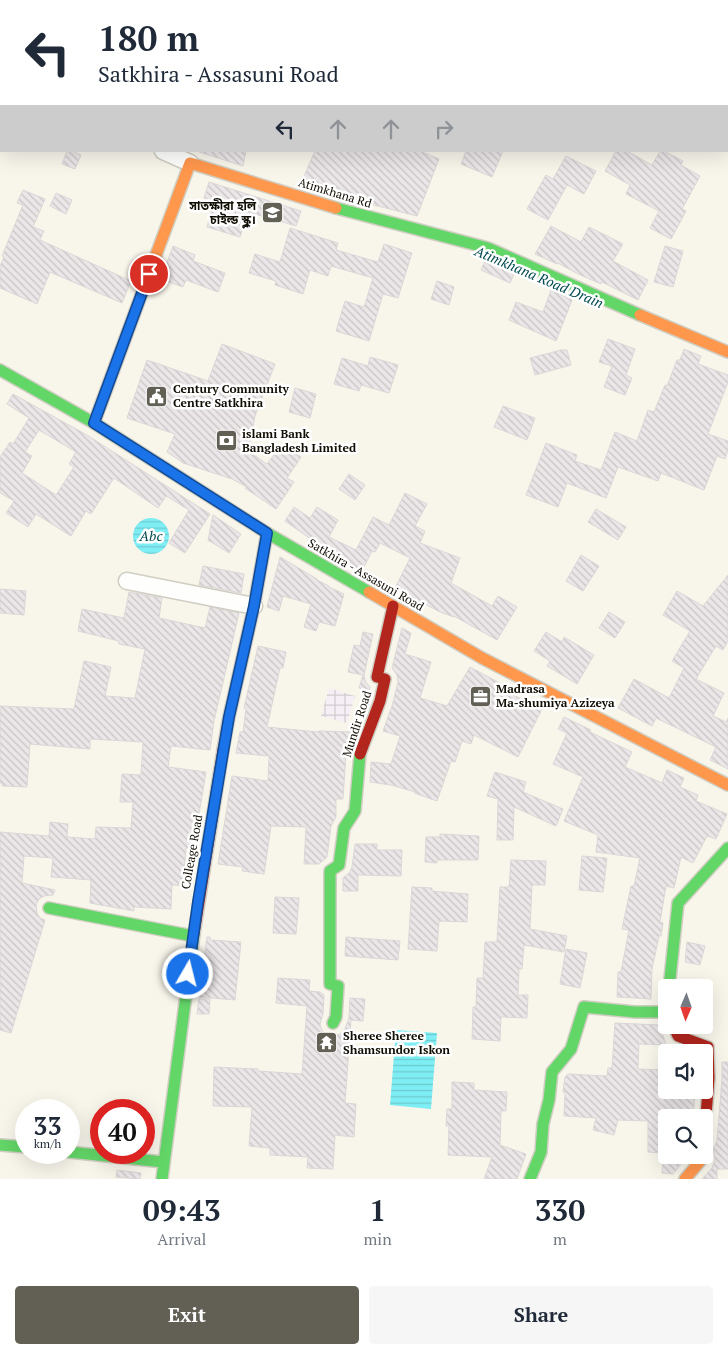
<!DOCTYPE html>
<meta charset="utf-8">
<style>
:root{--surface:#fff;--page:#f6f6f7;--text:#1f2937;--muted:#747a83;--accent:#625f55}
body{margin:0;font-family:"PT Serif","Noto Sans Bengali",serif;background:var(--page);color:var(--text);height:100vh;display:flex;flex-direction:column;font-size:19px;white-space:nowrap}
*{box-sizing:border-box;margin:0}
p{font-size:16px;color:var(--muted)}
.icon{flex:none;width:28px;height:28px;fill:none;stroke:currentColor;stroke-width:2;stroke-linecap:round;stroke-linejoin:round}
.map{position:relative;height:1179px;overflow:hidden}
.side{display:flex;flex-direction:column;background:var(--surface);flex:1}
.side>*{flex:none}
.hud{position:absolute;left:0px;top:0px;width:729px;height:152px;box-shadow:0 5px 20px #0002;background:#fff;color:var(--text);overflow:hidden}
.needle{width:32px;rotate:182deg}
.tools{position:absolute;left:658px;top:979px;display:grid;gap:10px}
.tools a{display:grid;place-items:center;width:55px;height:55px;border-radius:5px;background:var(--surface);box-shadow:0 5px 20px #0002;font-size:25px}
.speed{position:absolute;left:15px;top:1099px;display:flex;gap:10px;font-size:25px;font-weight:700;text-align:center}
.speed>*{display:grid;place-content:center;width:65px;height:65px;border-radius:50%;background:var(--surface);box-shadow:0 5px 20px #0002;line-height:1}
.speed small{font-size:12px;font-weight:400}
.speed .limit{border:8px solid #d22;background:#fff;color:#111}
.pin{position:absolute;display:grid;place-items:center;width:42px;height:42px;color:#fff;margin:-21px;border:2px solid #fff;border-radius:50%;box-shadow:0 1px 5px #0007}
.me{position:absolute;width:55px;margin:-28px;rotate:8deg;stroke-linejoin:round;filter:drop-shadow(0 0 4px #0008)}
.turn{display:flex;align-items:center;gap:18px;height:105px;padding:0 15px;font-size:22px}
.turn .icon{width:65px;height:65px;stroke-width:2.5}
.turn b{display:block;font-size:35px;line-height:42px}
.lanes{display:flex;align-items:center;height:48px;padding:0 15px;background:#0003;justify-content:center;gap:25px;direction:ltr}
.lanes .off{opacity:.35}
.eta{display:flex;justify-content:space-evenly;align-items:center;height:85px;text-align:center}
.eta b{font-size:30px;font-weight:800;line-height:35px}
.primary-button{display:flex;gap:10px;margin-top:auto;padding:10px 15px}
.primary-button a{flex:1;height:58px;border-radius:5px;background:var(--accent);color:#fff;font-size:20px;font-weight:800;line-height:58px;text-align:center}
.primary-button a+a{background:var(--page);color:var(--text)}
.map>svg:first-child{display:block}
.industrial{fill:url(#industrial-grid)}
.water{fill:url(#water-rules)}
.building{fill:url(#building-back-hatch);stroke:#dbd7d8;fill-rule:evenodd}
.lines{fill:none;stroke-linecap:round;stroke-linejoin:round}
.street-casing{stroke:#d0cec3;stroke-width:19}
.fast-casing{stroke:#d0cec3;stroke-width:14}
.slow-casing{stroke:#d0cec3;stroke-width:14}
.jam-casing{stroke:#d0cec3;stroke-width:14}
.street{stroke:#fefefc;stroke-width:16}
.fast{stroke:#63d668;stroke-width:11}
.slow{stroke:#ff974d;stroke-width:11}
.jam{stroke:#b3261e;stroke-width:11}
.route-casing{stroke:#114b97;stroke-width:12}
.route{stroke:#1a73e8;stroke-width:9}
.labels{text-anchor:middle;stroke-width:5;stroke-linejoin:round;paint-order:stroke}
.street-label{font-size:12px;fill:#110e04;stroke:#fff}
.poi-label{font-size:12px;font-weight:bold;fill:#110e04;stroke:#fff;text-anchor:start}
.water-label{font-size:14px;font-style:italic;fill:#00494f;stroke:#fff}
</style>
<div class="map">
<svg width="728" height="1179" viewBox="0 0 728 1179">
<defs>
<pattern id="industrial-grid" width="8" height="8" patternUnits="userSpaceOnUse" patternTransform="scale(1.25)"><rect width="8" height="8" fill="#f6eff5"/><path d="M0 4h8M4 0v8" fill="none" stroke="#d2ccd0"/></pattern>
<pattern id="water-rules" width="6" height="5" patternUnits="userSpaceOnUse" patternTransform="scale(1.25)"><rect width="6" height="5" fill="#7eedf4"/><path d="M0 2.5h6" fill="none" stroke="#6ccad0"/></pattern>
<pattern id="building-back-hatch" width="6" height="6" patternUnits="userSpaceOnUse" patternTransform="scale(1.25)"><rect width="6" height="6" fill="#ebe6e7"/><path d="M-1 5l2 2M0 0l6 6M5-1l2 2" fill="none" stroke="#c8c4c4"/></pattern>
</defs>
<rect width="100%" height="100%" fill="#f8f6eb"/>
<!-- industrial -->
<path class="industrial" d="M329,688L355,696L347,723L321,716Z"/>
<!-- water -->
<path class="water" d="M92,0H280L282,1H92Z
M133 536a18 18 0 1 1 36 0a18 18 0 1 1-36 0Z
M396,1030L437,1033L431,1109L390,1105Z"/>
<!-- building -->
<path class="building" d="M67,151H72L81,155L75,169L62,164Z
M196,151H246L243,166Z
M315,151H420L439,159L417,216L358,201L323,185L321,189L301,183Z
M466,151H503L492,177L461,164Z
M616,151H627L652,165L660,151H664L683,161L681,165L700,176L682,209L686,211L671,239L650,228L659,211L626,194L630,185L605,171Z
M566,156L596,171L584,194L567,185L548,220L527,209L546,175L553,179Z
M209,182L301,211L296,226L248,212L240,237L207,227L214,201L204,198Z
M23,190L45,199L33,227L44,231L40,240L131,281L122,303L50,272L37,304L0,288V266L4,257L2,256L23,205L17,203Z
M56,193L72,200L66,214L50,206Z
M551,226L581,242L589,227L623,244L613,261L648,280L638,300L602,282L601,284L578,274L558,263L557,264L535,254Z
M290,228L338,243L336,250L378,262L384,244L412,253L398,298L383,294L369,341L336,331L345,301L364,307L373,278L331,266L328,276L310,270L303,294L275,285L276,281L249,273L255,254L280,262Z
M173,246L195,255L193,261L225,273L218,292L186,280L183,287L161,279Z
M665,246L683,251L673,287L654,282Z
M485,261L514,274L510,283L481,270Z
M437,281L454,287L449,305L431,299Z
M551,290L572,300L556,341L509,320L516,302L543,312Z
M608,339L635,349L626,375L632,378L625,395L604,387L612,366L599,362Z
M222,344L275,364L255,416L248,451L267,464L282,444L301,457L287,478L294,482L276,509L245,488L247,487L232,479L183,463L167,452L175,434L127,418L147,360L208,381Z
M684,349L701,356L698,364L728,375V382L708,434L728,441V450L725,459L717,456L704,490L661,473L658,481L618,467L606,498L567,483L558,507L526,495L546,443L577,455L575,461L601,470L615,432L637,441L648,410L654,412L665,385L667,386L677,360H680Z
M561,350H567L571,365L535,375L530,358Z
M370,357L398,365L389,393L361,385L359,391L334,384L342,358L368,366Z
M295,388L316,394L310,418L289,412Z
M13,394L87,435L210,514L185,553L169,543L189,510L166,496L158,508L114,478L91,514L86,511L71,536L36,514L28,527L6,513L14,501L0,493V457L10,442L13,444L29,418L7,404ZM39,430L76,452L69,464L74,467L56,495L22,473L32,456L25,452Z
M503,406L535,418L527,440L494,427Z
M349,474L365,485L355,500L339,489Z
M405,493L427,504L415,526L425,531L420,543L460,558L451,583L492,606L498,596L517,607L497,640L454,616V617L440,612L395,588L410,558L380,543L375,552L372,551L362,571L335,556L285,521L294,507L310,518L317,507L338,520L329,537L356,550L373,517L389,525Z
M596,509L626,527L618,540L588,522Z
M213,515L241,534L229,553L208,540Z
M581,555L599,566L583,591L566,581Z
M280,557L317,579V580L329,586V587L344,594L335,626L319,622L316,631L304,627L311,604L283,596L279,611L267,607Z
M203,566L244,574L241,593L199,585Z
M728,575V641L723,650L716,646L696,679L724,693L713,716L726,722L728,718V769L710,760L716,747L656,718L652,726L618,708L634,679L669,698L684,668L672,661L690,631L663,615L677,591L703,606Z
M0,589L26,591L24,615L0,613Z
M129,592L162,598L159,618L205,628L210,607L239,613L214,721L210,750L171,746L168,767L206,772L197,826H194L193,848H186L183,886L172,885L171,909L134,907V911L90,903L91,880L51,877L53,858L24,856L22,883L55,890L53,895L44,896L39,899L36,905L37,913L40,918L45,920L11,1033L0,1030V832L49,836L50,822L68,824L67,837L95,839L96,827L131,828L133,802H120L122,774L141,775L143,742L90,739V749L30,744L27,787L2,786V783H0V706L74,709L84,661L111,667L105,696L135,698L145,649L119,644V641L78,631L82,609L124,618Z
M609,612L625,622L615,638L599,628Z
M402,628L411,633L405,654L431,662L420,698L447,706L470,667L511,689L509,693L542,709L518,757L474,735L471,744L462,741L455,762L451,761L437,801L414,793L415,792L391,785L370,782L371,762L391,764L400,736L383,731L392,706L398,682L397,675L392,668Z
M363,632L373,634L364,675L365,681L370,687L369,691L359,688L363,675L348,672L354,645L360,646Z
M546,632L562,642L564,637L594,655L577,684L547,666L550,661L534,651Z
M258,646L286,652L283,668H280L267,727L318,732L319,731L354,732L346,754L343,799H336V817L331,826L327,857L319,864H304L306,827L271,826L264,874L242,871L243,867L218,864L232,776L268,781L269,756L236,753L240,732H243L246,709L244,708Z
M564,717L591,730L590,732L632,752L625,767L662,783L667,770L684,778L680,787L698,795L696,801L727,814L716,839L707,836L693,863L681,857L674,888L666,886L660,922L663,923L661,936H659L652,969L651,999L617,997L618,972H621L629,930L622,929L631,886H634L640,858L596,852L598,835L564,821L583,777L553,764L567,733L558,729Z
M495,772L526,782L523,792L563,809L556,826L514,807L513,840H497L498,799L487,796Z
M440,834L479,836L478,860H437V863L425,862L426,837H440Z
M355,844H377V850H402L401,876L358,875V891H343V878L350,872L352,867Z
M582,856L607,858L603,892L579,890Z
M511,860L546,861L545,885H532L530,929L567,936L564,952L524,945L522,969H519L518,995H528L527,1018L501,1017L500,1041L472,1039L473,1007H476L477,978H483L485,942H497L500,887H509Z
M412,887L432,888V891L468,894L467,922L439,921L437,951L408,949Z
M275,897L299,898L296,934L273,933Z
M207,937H210V940L241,942L235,1000L199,997Z
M346,937L400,941L398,960L345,956Z
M687,942L705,946L700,965L685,962Z
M566,949L587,953L580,988L560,984Z
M278,978L310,980L309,991L320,992L324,995L323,1014L320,1024L322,1031L328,1035L334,1036L340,1034L345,1029L349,1018L350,998L365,999L363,1021L351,1020L345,1103L356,1104L354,1137L335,1135L333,1169L307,1168L308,1157L270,1155V1148L249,1146L252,1107L213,1106L214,1067L258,1069V1071L302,1074L307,1006L276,1003Z
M199,999H210L209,1014H197Z
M615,1023L660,1025L666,1045L639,1044L638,1069L666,1070V1090H695L693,1118H666V1153L648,1152V1121L618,1120L614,1135L593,1130L596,1118L564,1116L565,1092H563L565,1077L568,1074L607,1076L608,1068H612Z
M722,1062H728V1169H717V1179H702L712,1168L715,1159L713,1149L717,1141L722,1079Z
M452,1082L474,1083V1090L507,1092L506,1111H501L500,1145L526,1154L517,1179H484L492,1157L448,1155L449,1126H446L447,1109H452Z
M663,1157L686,1158L673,1174L662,1173Z
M117,1170L141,1173L140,1179L116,1177Z"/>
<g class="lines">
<defs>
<path id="street" d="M80,1L81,0
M163,151L190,163
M127,581L254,606"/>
<path id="fast" d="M336,208L488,248L640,315
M0,370L94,423L267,533L369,592
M49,908L193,936
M669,988L678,903L728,848
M333,1023L336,1017L338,986L330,984V871L339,865L344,828L355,811L360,754
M0,1145L26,1147
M69,1152L163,1162
M162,1179L194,934
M530,1179L541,1152L543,1124L549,1100L552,1072L571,1049L584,1007L635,1012H666"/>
<path id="slow" d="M612,0V1
M0,83L1,84
M640,315L728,352
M94,423L190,163L336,208
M369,592L482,658L728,785
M223,750L229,717L254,606L267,533
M685,1179L702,1159V1155"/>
<path id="jam" d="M360,754L380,701L385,679L377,677L393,606
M194,934L223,750
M673,1025L678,1036L708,1047L709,1078L704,1140"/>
</defs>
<!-- street casing -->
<use href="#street" class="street-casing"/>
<!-- fast casing -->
<use href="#fast" class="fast-casing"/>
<!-- slow casing -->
<use href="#slow" class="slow-casing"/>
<!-- jam casing -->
<use href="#jam" class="jam-casing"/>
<!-- street -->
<use href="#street" class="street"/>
<!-- fast -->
<use href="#fast" class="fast"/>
<!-- slow -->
<use href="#slow" class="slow"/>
<!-- jam -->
<use href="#jam" class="jam"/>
</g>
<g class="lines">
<defs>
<path id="route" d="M149,274L94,423L267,533L254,606L229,717L198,902L188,974"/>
</defs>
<!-- route casing -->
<use href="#route" class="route-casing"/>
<!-- route -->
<use href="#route" class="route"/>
</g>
<!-- icons -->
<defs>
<symbol id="school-square" viewBox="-11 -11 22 22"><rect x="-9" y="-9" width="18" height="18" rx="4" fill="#625f55" stroke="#fff"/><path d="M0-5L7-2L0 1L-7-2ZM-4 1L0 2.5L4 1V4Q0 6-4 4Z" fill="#fff"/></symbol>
<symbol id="civic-square" viewBox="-11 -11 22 22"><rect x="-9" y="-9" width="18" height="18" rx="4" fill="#625f55" stroke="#fff"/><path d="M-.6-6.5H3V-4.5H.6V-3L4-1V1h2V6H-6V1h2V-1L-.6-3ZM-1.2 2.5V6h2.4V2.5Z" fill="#fff"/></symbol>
<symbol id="bank-square" viewBox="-11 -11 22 22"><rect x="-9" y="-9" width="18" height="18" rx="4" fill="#625f55" stroke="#fff"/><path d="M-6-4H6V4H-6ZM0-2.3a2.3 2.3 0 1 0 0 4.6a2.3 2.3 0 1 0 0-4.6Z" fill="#fff"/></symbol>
<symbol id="office-square" viewBox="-11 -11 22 22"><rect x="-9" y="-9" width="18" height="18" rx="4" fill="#625f55" stroke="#fff"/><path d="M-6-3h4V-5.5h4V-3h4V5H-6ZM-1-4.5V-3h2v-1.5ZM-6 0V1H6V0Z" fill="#fff"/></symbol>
<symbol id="temple-square" viewBox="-11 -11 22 22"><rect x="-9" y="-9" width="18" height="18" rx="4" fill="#625f55" stroke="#fff"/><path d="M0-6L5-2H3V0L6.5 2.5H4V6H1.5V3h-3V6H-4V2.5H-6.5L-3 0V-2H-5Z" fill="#fff"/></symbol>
</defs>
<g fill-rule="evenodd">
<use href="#school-square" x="260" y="200" width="25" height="25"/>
<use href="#civic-square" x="144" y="384" width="25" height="25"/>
<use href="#bank-square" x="214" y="428" width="25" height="25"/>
<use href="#office-square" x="468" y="684" width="25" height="25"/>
<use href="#temple-square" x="314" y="1030" width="25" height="25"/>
</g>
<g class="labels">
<!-- street labels -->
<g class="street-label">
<text transform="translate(335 193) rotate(17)" y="4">Atimkhana Rd</text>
<text transform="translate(366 575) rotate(30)" y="4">Satkhira - Assasuni Road</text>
<text transform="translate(357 724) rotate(-72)" y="4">Mundir Road</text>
<text transform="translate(192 852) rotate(-80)" y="4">Colleage Road</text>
</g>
<!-- poi labels -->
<g class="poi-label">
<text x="256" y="210" text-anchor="end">সাতক্ষীরা হলি<tspan x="256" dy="14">চাইল্ড স্কুল।</tspan></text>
<text x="173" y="393">Century Community<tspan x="173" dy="14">Centre Satkhira</tspan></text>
<text x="242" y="438">islami Bank<tspan x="242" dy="14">Bangladesh Limited</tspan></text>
<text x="496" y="693">Madrasa<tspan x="496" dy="14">Ma-shumiya Azizeya</tspan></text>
<text x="343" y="1040">Sheree Sheree<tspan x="343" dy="14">Shamsundor Iskon</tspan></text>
</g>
<!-- water labels -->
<g class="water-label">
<text transform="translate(539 277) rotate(23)" y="5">Atimkhana Road Drain</text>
<text x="151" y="541">Abc</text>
</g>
</g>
</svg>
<div class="tools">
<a><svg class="needle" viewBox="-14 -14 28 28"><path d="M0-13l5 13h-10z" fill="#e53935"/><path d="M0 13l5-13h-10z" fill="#747a83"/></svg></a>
<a><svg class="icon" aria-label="sound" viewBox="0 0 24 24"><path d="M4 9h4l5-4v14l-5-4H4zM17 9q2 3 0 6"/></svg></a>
<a><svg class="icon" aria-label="search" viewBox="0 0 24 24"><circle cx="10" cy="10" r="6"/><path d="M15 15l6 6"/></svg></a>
</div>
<div class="speed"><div>33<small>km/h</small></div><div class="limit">40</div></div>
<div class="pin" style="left:149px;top:274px;background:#d93025"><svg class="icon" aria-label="arrive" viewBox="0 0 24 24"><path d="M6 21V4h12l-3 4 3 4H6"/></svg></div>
<svg class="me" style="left:188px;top:974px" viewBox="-20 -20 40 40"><circle r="17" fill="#1a73e8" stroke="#fff" stroke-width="3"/><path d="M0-11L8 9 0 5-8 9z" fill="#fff"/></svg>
<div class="hud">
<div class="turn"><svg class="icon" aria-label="left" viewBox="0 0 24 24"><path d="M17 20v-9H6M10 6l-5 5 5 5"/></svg><div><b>180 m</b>Satkhira - Assasuni Road</div></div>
<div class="lanes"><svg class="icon" aria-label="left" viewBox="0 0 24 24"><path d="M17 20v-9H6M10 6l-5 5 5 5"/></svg><svg class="icon off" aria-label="ahead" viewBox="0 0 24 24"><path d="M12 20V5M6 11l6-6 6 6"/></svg><svg class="icon off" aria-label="ahead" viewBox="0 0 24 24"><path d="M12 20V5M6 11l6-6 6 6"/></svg><svg class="icon off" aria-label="right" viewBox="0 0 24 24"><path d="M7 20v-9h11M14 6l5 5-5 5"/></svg></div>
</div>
</div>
<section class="side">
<div class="eta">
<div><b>09:43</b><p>Arrival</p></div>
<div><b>1</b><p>min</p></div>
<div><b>330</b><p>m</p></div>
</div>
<div class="primary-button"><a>Exit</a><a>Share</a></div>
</section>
